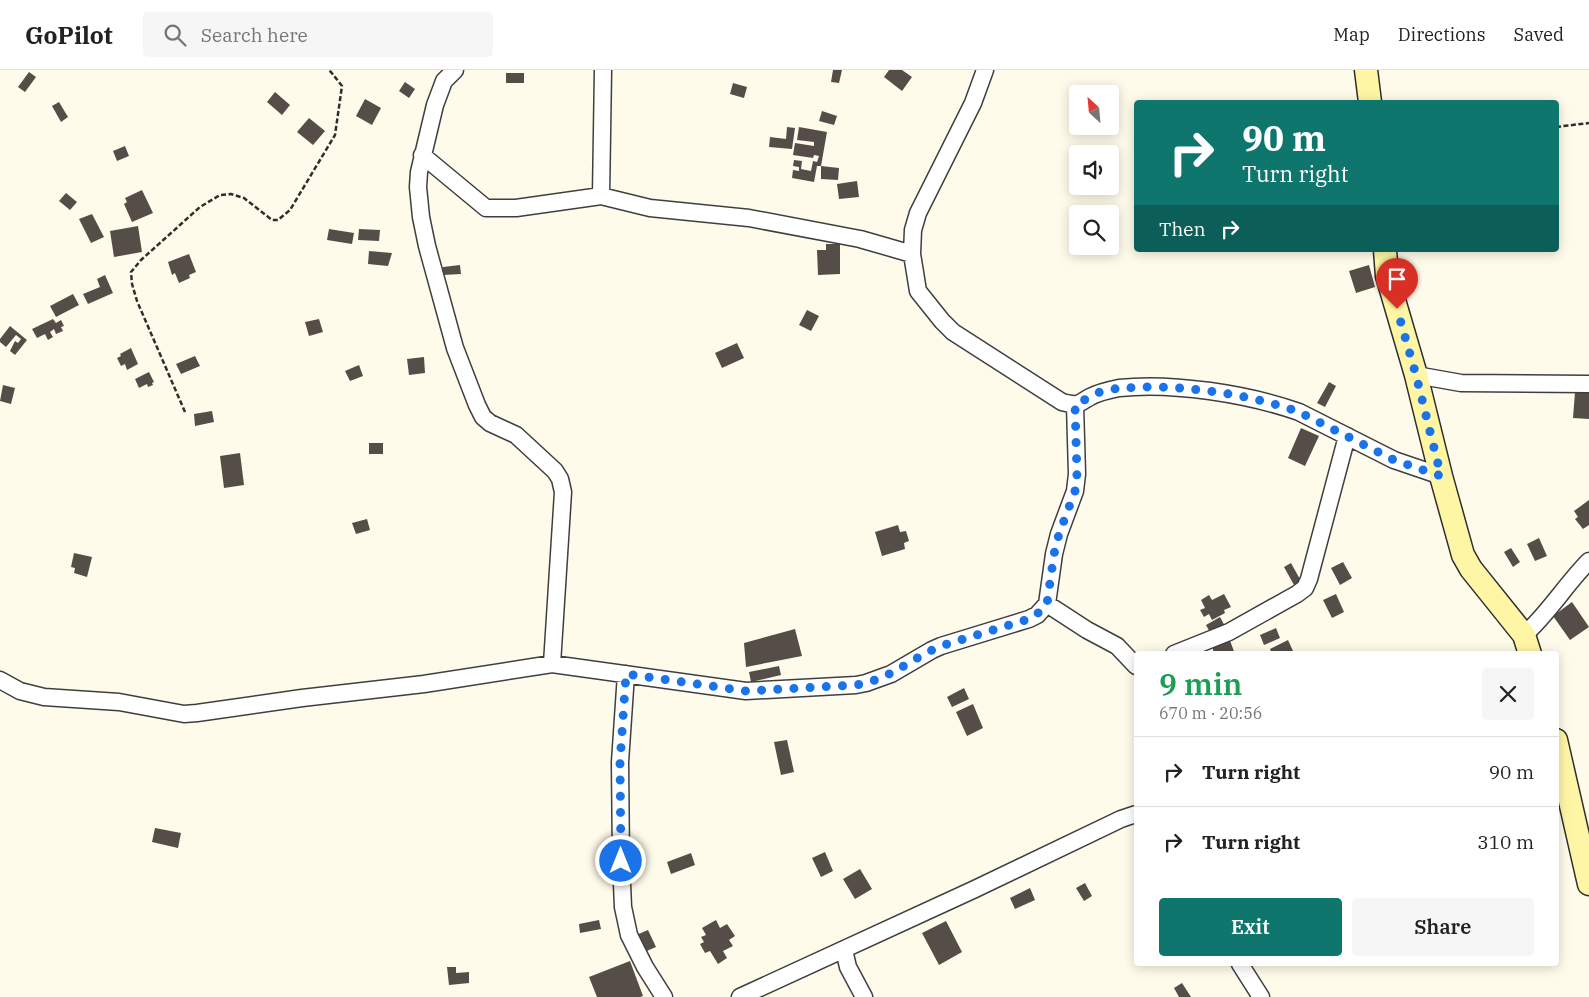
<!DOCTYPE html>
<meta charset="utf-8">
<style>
:root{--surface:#fff;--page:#f6f6f6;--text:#222;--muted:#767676;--line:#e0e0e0;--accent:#0f766e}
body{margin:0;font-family:"IBM Plex Serif",serif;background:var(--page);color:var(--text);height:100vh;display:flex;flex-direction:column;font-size:19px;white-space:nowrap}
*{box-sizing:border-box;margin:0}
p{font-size:16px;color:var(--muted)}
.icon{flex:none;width:28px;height:28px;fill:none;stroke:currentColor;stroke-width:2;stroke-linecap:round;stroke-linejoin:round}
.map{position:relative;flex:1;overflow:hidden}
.side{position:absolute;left:1134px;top:581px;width:425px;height:315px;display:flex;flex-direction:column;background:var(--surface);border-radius:5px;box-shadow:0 2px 12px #0003}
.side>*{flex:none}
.guide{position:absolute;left:1134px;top:30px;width:425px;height:152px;border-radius:5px;box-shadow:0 2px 12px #0003;background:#0f766e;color:#fff;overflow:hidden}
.needle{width:32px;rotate:334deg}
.tools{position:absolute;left:1069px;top:15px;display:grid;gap:10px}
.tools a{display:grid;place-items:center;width:50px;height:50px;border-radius:5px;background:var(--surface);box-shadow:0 2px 12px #0003;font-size:25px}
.pin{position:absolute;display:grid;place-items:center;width:42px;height:42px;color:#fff;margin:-51px -21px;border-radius:50% 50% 50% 0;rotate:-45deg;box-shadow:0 0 5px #0007}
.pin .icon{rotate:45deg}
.me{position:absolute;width:55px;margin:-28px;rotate:0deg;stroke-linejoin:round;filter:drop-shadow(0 0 4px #0008)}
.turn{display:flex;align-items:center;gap:18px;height:105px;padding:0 25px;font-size:22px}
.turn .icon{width:65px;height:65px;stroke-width:2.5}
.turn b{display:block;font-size:35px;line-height:42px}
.then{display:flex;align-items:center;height:48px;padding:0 25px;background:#0003;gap:10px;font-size:19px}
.round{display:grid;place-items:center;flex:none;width:52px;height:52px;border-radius:5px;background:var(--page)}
.overview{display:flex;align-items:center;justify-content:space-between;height:85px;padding:0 25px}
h1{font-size:30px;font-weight:600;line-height:38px;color:#1e9e55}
.button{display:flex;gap:10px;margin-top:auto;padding:10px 25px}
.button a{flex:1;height:58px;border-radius:5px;background:var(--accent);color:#fff;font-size:20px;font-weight:600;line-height:58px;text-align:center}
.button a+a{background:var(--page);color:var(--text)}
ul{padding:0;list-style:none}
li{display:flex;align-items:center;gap:15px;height:70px;padding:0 25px;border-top:1px solid var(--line)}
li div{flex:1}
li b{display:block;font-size:19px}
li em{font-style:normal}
header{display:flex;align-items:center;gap:30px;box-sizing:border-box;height:70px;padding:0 25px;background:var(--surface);border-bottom:1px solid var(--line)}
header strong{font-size:24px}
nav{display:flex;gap:28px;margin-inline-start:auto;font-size:18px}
.search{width:350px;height:45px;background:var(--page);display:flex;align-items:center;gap:12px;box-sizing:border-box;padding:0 18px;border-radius:5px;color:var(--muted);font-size:19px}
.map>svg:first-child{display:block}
.building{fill:#554d47}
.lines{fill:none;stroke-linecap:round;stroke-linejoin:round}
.minor-casing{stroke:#3f3f3f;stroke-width:19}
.secondary-casing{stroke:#2e2e2e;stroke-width:25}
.path{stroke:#2e2e2e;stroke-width:2.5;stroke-dasharray:5 2.5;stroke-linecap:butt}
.minor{stroke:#fff;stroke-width:16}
.secondary{stroke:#fff6a5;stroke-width:22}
.route{stroke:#1a73e8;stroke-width:9;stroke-dasharray:0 16.2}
</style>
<header>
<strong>GoPilot</strong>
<div class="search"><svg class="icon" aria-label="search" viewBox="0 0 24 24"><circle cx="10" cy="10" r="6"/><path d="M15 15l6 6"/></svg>Search here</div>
<nav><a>Map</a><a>Directions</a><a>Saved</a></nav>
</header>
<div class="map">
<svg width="1589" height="927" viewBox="0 0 1589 927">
<rect width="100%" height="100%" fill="#fffbea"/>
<!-- building -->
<path class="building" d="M833,0H842L839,13L831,12Z
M889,0H902L912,7L902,21L884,7Z
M29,2L36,7L25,22L18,17Z
M506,3H524V13H506Z
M405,12L415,19L409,28L399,21Z
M733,13L747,17L744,28L730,24Z
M275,22L290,35L282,45L267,32Z
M365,29L381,38L372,55L356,46Z
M59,32L68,47L61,52L52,36Z
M822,41L837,46L834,55L819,51Z
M309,48L325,61L313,75L297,62Z
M787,57L795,58L792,79L769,77L770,67L786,69Z
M799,57L827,62L821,96H817L814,112L792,108L793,100L799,101V97L793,96L794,90L802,91L801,99L811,101L813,91L817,92L819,86L814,85L813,88L793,85L795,73L814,76V72L797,70Z
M125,76L129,86L117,91L113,81Z
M821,96L839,98L838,110L821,109Z
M857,111L859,127L839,129L837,114Z
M142,120L153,143L132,152L124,134L127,132L125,128Z
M66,123L77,132L70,140L59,131Z
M92,144L104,167L91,173L79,149Z
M138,156L142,182L114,187L110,161Z
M329,159L354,163L352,174L327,170Z
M359,159L380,160L379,171L358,170Z
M826,174H840V204L818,205L817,180H826Z
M369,181L392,183L388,196L368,194Z
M189,184L196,202L189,205L190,208L179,213L175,203L172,205L168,192Z
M460,195L461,204L443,205V197Z
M1369,195L1375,217L1356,223L1349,201Z
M105,205L113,223L88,234L83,224L100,217L97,209Z
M73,224L79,235L56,247L50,236Z
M807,240L819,246L811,261L799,255Z
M53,249L56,253L61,250L64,256L61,257L63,261L56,264L54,259L50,262L53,267L48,270L45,264L37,268L32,259Z
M319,249L323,262L309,266L305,252Z
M10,256L27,270L15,285L10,281L15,271L18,273L21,269L16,265L6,277L0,272V269Z
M737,273L744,288L722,298L715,283Z
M131,278L138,294L127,300L125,294L121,296L117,288L121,286L120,284Z
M195,286L200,296L181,304L176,294Z
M424,287L425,303L409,305L407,289Z
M359,295L363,306L350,311L345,301Z
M149,302L154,312L152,313L153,315L148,317L147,314L139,318L135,309Z
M1329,312L1336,316L1325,337L1317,333Z
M3,315L15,318L11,334L0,331Z
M1575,322L1589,323V349L1573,348Z
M212,341L214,352L195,356L194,344Z
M1301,358L1319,366L1305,396L1288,388Z
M369,373H383V384H369Z
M240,383L244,415L224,418L220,386Z
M1589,430V455L1583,459L1575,449L1578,447L1574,441Z
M367,449L370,460L356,464L352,453Z
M898,455L900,462L906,461L909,471L904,473L905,479L882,486L875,462Z
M1539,468L1547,486L1535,491L1527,474Z
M1511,478L1520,492L1513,497L1504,482Z
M74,483L92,487L87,507L74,503L75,498L71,497Z
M1343,492L1352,508L1340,515L1331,498Z
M1291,493L1301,511L1294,515L1284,497Z
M1224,524L1231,537L1224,540L1225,543L1212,550L1209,544L1204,547L1200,540L1205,538L1201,530L1209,525L1212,530Z
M1336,524L1344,542L1332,548L1323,530Z
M1572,532L1589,557L1570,570L1553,546Z
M1220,547L1226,558L1212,566L1206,555Z
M1276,558L1280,568L1264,575L1260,565Z
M795,559L802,586L746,597L744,573Z
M1229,568L1235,584H1214L1212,575Z
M1288,570L1293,581L1287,584H1272L1270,579Z
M779,596L781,605L751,612L749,602Z
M964,618L969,629L952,637L947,627Z
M973,634L983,658L967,666L956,642Z
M787,670L794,702L781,705L774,672Z
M155,758L181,763L178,778L152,772Z
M825,782L833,801L821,807L812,788Z
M691,783L695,795L671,804L667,792Z
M860,799L872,819L855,829L843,809Z
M1085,813L1092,826L1084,831L1076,818Z
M1030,818L1035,830L1015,839L1010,828Z
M599,850L601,859L580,863L579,854Z
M716,850L720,858L727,854L735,866L729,870L733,876L723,881L727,888L718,894L710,881L705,883L700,874L704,872L701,867L706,865L702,858Z
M946,851L962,882L939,895L922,863Z
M648,860L656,877L642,883L634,866Z
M630,891L643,926L640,927H597L589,907Z
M447,897H456V903L469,902V913L449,915Z
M1182,913L1191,927H1179L1174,918Z"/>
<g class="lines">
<defs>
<path id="minor" d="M455,0L444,11L435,35L419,102L418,117L421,147L427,176L455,278L477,335L483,347L490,353L516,365L555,401L560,409L563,422L552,594
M985,0L973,33L918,143L913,160L912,184L918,221L942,251L953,262L1062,332C1066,333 1072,335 1077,334C1081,333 1086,329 1090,327C1099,322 1109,320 1119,318C1172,312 1248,324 1299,342L1394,390L1441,406
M422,85L486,138H516L601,126L650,138L749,148L860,169L912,184
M601,126L603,0
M1416,305L1461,313L1589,314
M1047,534L1087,560L1117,576L1136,596
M1524,565C1548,544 1566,514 1589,491
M1174,584L1229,562L1297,524L1305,518L1309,509L1347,366
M626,604L620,692L621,791L623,837L629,865L645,897L664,927
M0,610L20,621L44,627L119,632L184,644L197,643L302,628L424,614L552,594L746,621L856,615L866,613L891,604L932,580L941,576L1029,549L1037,545L1047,534L1054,484L1059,464L1075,421L1077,404L1075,335
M844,880L848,897L864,927
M1240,894L1261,927
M740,927L975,819L1121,749L1136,744"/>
<path id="secondary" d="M1366,0L1370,32
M1385,180L1387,206L1416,305L1441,406L1463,485L1471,499L1524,565L1530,584
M1556,670L1589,814"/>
</defs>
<!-- minor casing -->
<use href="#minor" class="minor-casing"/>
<!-- secondary casing -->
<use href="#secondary" class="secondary-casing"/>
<!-- path -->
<path class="path" d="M1556,57L1589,53
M185,342L137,231L132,214L131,202L141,190L200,137L220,125L231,124L244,128L272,150H278L290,140L335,65L342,16L331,2L328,0"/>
<!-- minor -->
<use href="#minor" class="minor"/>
<!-- secondary -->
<use href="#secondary" class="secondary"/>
</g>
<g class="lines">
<!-- route -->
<path class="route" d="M621,791L620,692L626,604L746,621L856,615C891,609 910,589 941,576L1029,549L1037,544L1047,534L1054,484L1059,464L1075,421L1077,404L1075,335C1085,330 1095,323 1106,320C1118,318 1129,318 1141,317C1191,316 1252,325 1299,342L1394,390L1441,406L1416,305L1397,239"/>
</g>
</svg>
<div class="tools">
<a><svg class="needle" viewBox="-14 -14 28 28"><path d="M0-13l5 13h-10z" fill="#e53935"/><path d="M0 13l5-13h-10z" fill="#767676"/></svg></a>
<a><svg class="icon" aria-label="sound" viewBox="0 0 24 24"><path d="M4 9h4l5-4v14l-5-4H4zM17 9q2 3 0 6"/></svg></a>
<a><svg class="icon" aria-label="search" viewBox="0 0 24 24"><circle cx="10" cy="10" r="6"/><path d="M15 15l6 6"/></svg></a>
</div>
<div class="pin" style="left:1397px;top:239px;background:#d93025"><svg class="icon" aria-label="arrive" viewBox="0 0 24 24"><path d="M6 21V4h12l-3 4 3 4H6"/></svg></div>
<svg class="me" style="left:621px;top:791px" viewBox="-20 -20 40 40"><circle r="17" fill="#1a73e8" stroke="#fff" stroke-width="3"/><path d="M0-11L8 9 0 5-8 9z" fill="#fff"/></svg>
<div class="guide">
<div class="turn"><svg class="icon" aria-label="right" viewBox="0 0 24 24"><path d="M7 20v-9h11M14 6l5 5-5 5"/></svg><div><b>90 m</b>Turn right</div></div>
<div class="then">Then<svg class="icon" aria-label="right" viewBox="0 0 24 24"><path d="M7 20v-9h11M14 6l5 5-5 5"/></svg></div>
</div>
<section class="side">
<div class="overview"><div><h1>9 min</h1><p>670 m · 20:56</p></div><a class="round"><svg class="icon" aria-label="close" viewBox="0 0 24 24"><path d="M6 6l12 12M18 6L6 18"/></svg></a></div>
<ul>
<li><svg class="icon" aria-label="right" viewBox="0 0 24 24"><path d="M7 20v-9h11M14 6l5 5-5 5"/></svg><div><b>Turn right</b></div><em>90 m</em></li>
<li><svg class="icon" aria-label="right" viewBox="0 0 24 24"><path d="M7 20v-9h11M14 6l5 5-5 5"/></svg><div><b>Turn right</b></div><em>310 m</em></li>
</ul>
<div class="button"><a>Exit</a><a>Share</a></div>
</section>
</div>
